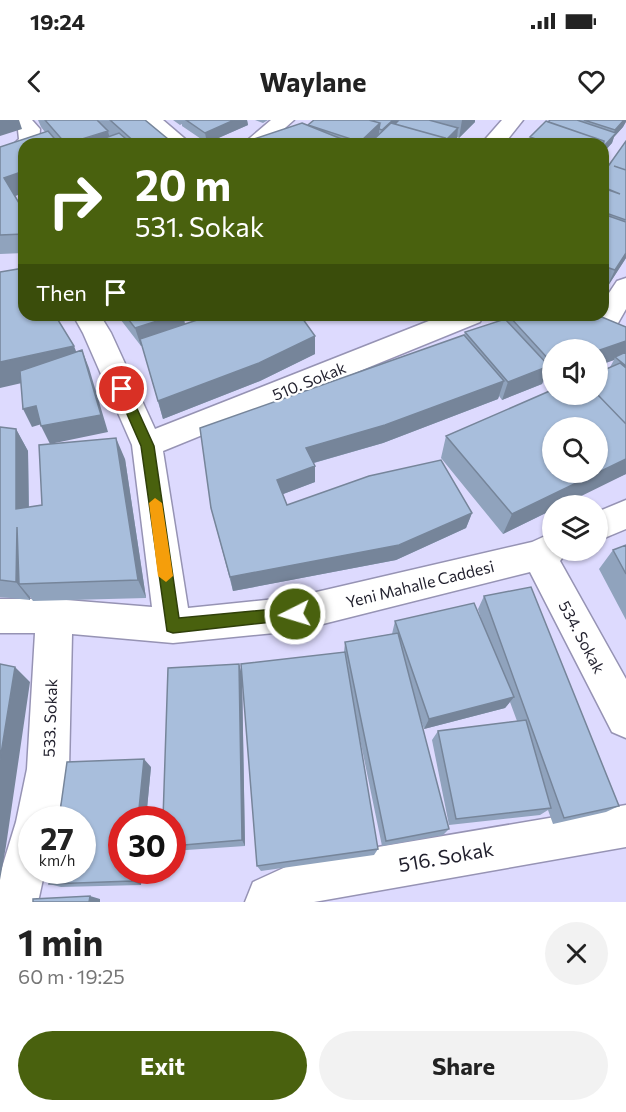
<!DOCTYPE html>
<meta charset="utf-8">
<style>
:root{--surface:#fff;--page:#f2f2f2;--text:#222;--muted:#767676;--accent:#49610e}
body{margin:0;font-family:Commissioner,sans-serif;background:var(--page);color:var(--text);height:100vh;display:flex;flex-direction:column;font-size:22px;white-space:nowrap}
*{box-sizing:border-box;margin:0}
p{font-size:20px;color:var(--muted)}
.icon{flex:none;width:33px;height:33px;fill:none;stroke:currentColor;stroke-width:2;stroke-linecap:round;stroke-linejoin:round}
.map{position:relative;height:782px;overflow:hidden}
.panel{display:flex;flex-direction:column;background:var(--surface);flex:1}
.panel>*{flex:none}
.banner{position:absolute;left:18px;top:18px;width:591px;height:183px;border-radius:18px;box-shadow:0 2px 4px #0004;background:#49610e;color:#fff;overflow:hidden}
.fabs{position:absolute;left:542px;top:219px;display:grid;gap:12px}
.fabs a{display:grid;place-items:center;width:66px;height:66px;border-radius:50%;background:var(--surface);box-shadow:0 2px 4px #0004;font-size:30px}
.speed{position:absolute;left:18px;top:686px;display:flex;gap:12px;font-size:30px;font-weight:700;text-align:center}
.speed>*{display:grid;place-content:center;width:78px;height:78px;border-radius:50%;background:var(--surface);box-shadow:0 2px 4px #0004;line-height:1}
.speed small{font-size:15px;font-weight:400}
.speed .limit{border:9px solid #d22;background:#fff;color:#111}
.pin{position:absolute;display:grid;place-items:center;width:51px;height:51px;color:#fff;margin:-26px;border:3px solid #fff;border-radius:50%;box-shadow:0 2px 6px #0007}
.me{position:absolute;width:66px;margin:-33px;rotate:265deg;stroke-linejoin:round;filter:drop-shadow(0 0 4px #0008)}
.turn{display:flex;align-items:center;gap:21px;height:126px;padding:0 18px;font-size:27px}
.turn .icon{width:78px;height:78px;stroke-width:2.5}
.turn b{display:block;font-size:42px;line-height:51px}
.then{display:flex;align-items:center;height:57px;padding:0 18px;background:#0003;gap:12px;font-size:22px}
.round{display:grid;place-items:center;flex:none;width:63px;height:63px;border-radius:32px;background:var(--page)}
.overview{display:flex;align-items:center;justify-content:space-between;height:102px;padding:0 18px}
h1{font-size:36px;font-weight:700;line-height:45px}
.cta{display:flex;gap:12px;margin-top:auto;padding:12px 18px}
.cta a{flex:1;height:69px;border-radius:36px;background:var(--accent);color:#fff;font-size:24px;font-weight:700;line-height:69px;text-align:center}
.cta a+a{background:var(--page);color:var(--text)}
.status{display:flex;justify-content:space-between;align-items:center;height:42px;padding:0 30px;background:var(--surface);direction:ltr}
.status svg{height:16px;fill:currentColor}
header{display:flex;justify-content:space-between;align-items:center;height:78px;padding:0 18px;background:var(--surface);font-size:27px;font-weight:700}
.map>svg:first-child{display:block}
.lines{fill:none;stroke-linecap:round;stroke-linejoin:round}
.minor-casing{stroke:#9693b4;stroke-width:3}
.minor{fill:#fff;fill-rule:evenodd}
.wall{fill:#90a3bd;fill-rule:evenodd}
.shaded-wall{fill:#76859a}
.building{fill:#a8bedc;stroke:#76859a;stroke-width:1.5;fill-rule:evenodd}
.route{fill:#49610e;stroke:#2f3f09;stroke-width:1.5}
.slow{fill:#f59e0b}
.labels{text-anchor:middle;stroke-width:4.5;stroke-linejoin:round;paint-order:stroke}
.street-label{font-size:16px;fill:#201f2c;stroke:#fff}
.near-street-label{font-size:20px;fill:#201f2c;stroke:#fff}
</style>
<div class="status"><b>19:24</b><svg viewBox="0 0 49 12"><path d="M0 12V9h3v3zM5 12V6h3v6zM10 12V3h3v9zM15 12V0h3v12zM26 1h20v11H26zM47 4h2v5h-2z"/></svg></div>
<header><svg class="icon" aria-label="back" viewBox="0 0 24 24"><path d="M15 5l-7 7 7 7"/></svg>Waylane<svg class="icon" aria-label="heart" viewBox="0 0 24 24"><path d="M12 20l-8-8c-3-5 5-10 8-4 3-6 11-1 8 4z"/></svg></header>
<div class="map">
<svg width="626" height="782" viewBox="0 0 626 782">
<rect width="100%" height="100%" fill="#dddafe"/>
<g class="lines">
<defs>
<path id="minor" d="M11,0H32L40,9L39,24H24V30L17,29L14,24L19,19L18,10Z
M140,0H163L191,24H167Z
M271,0H294L267,24H243Z
M502,0H523L504,24H481Z
M626,158V189L618,203L608,205L598,203L595,195H603V182L617,161Z
M73,195H100L111,213L155,309L444,195H483L480,202L163,331L188,488L295,477L532,422L552,413V430H568L560,441L626,559V618L612,612L530,452L295,511L173,523L72,514L69,649L57,699H32V750H45L38,782H0V754L16,702L27,649L35,513H0V479H54L152,487L132,325L83,213Z
M626,380V409L597,421V392Z
M626,685V727L314,782H245L253,762L301,740Z"/>
</defs>
<!-- minor casing -->
<use href="#minor" class="minor-casing"/>
<!-- minor -->
<use href="#minor" class="minor"/>
</g>
<!-- wall -->
<path class="wall" d="M38,0H145L174,24H24V133L0,134V27L45,12L41,7ZM22,73L19,83L15,76Z
M173,0H247L248,5L207,23L182,6V4L180,5Z
M255,0H268L263,3Z
M314,0H475V2L459,18L457,17V19L451,24H248V21L308,6V5Z
M550,0H626L623,7L614,17L612,23L603,33V24H526L529,22L530,17Z
M626,21V138L606,169L603,168V43L609,45Z
M117,195H198L184,199L185,204L315,234L260,261L163,299L142,226H141Z
M507,195H597L626,207V354L552,386V390L503,414L441,338L446,316L552,274L610,247L614,240L597,246V230H552V263L547,264L544,260L542,264L502,280L499,276L498,279L383,323L314,343L315,362L283,374L287,385L472,393L466,408L396,440L233,471L211,388L464,215L465,212L506,199Z
M0,307L16,309L28,331L29,387L42,385L125,339L146,478L33,481L30,477V480L0,477Z
M626,425V500L599,449L613,430Z
M484,476L619,686L606,692L553,704L548,690L540,695L449,705L432,620L438,611L517,601L510,582L505,588L424,609L419,594L449,709L443,715L382,726L354,590L378,729L374,735L261,751L257,746L344,532L345,522L392,514L395,501L482,502L478,489Z
M239,544L242,555L245,726L172,731V699Z
M151,647L146,699H122V750H142L141,765L61,767L49,764Z"/>
<!-- shaded-wall -->
<path class="shaded-wall" d="M0,0H19L22,9L0,16Z
M234,0H247L248,5L207,23L205,13Z
M393,0H399L398,5L381,20L382,10Z
M462,0H475V2L459,18Z
M624,0H626V2L623,7L614,17L612,23L603,33V27L612,17L615,10Z
M380,3L378,22L376,24H360V22Z
M458,8L457,19L451,24H439L445,18Z
M108,11L111,24H68Z
M24,51V73L12,77L4,58Z
M626,133V138L606,169L615,150Z
M176,195H198L184,199L186,212L141,226L135,208Z
M315,216V234L260,261L163,299L158,281Z
M626,221V236L615,237L614,240L597,246V231Z
M74,226L83,249L0,268V242Z
M82,230L89,248L108,312L50,324L41,306Z
M549,246L542,264L502,280L508,262Z
M552,253V263L547,264Z
M504,261L498,279L383,323L306,345V328Z
M36,286L45,303L32,307L23,289Z
M16,309L28,331L29,409L16,389Z
M116,318L125,339L146,478L138,460Z
M626,339V354L561,386H552V390L503,414L512,394Z
M315,346V362L278,376L277,360Z
M472,393L466,408L396,440L233,471L230,457Z
M17,407L19,464L30,477V480L16,462Z
M239,544L242,555L245,726L242,720Z
M15,547L30,562L6,726L0,760V640Z
M514,577L505,588L424,609L429,599Z
M144,639L151,647L146,699H138Z
M133,750H142L141,765L132,761Z
M90,776L100,779V782H89Z"/>
<!-- building -->
<path class="building" d="M45,0H97L108,11L66,24Z
M110,0H145L174,24H137Z
M186,0H234L205,13Z
M314,0H369L380,3L360,22L308,5Z
M369,0H393L382,10L379,9L380,3Z
M399,0H429L458,8L444,22L445,18L395,4Z
M550,0H577L616,13L603,27L604,21L548,2Z
M584,0H624L615,10Z
M546,1L604,21L601,24H550L530,17Z
M302,3L354,24H251L248,21Z
M391,3L445,18L439,24H369Z
M48,11L59,24H24V51L4,58L19,83L24,70V114L0,115V27Z
M119,13L132,24H88Z
M530,21L539,24H526Z
M626,21V50L614,46L626,50V100L603,92V68L620,74L603,67V43L609,45Z
M603,94L626,102V133L615,150L603,146Z
M24,148V195H55L74,226L0,242V152Z
M125,195H176L135,208Z
M212,195H300L315,216L259,243L158,281L140,219Z
M508,195H597L626,207V221L597,231V230H552V243Z
M505,199L549,246L508,262L465,212Z
M464,215L504,261L385,305L306,328L315,346L277,360L287,385L369,356L441,340L472,393L399,425L230,457L211,388L200,308Z
M82,230L101,295L41,306L36,286L23,289L20,251Z
M626,232V246L615,237Z
M620,243L626,248V304L597,274V253Z
M552,270V274H597L626,304V339L512,394L446,316ZM552,308H597V352H552Z
M0,307L16,309V389L42,385L39,325L116,318L138,460L19,464L17,407L16,462L0,460Z
M626,425V454L613,430Z
M531,467L619,686L564,698L484,476Z
M474,483L514,577L429,599L395,501Z
M398,513L449,709L386,721L345,522Z
M345,532L378,729L257,746L241,544Z
M0,544L15,547L0,640Z
M239,544L242,720L172,726V699H163L168,548Z
M526,600L551,688L456,699L438,611Z
M144,639L138,699H122V750H133L132,761L49,764L51,750H82V699H59L67,642Z
M90,776L89,782H33V779Z"/>
<!-- route -->
<path class="route" d="M122,265L128,269L154,326L179,498L295,487L300,489L302,494L300,499L173,513L167,511L141,326L116,269Z"/>
<!-- slow -->
<path class="slow" d="M155,378L162,383L173,456L166,462L158,456L149,383Z"/>
<g class="labels">
<!-- street labels -->
<g class="street-label">
<text transform="translate(309 261) rotate(-22)" y="6">510. Sokak</text>
<text transform="translate(420 464) rotate(-14)" y="6">Yeni Mahalle Caddesi</text>
<text transform="translate(582 517) rotate(62)" y="6">534. Sokak</text>
<text transform="translate(50 598) rotate(-88)" y="6">533. Sokak</text>
</g>
<!-- near-street labels -->
<g class="near-street-label">
<text transform="translate(446 737) rotate(-10)" y="7">516. Sokak</text>
</g>
</g>
</svg>
<div class="fabs">
<a><svg class="icon" aria-label="sound" viewBox="0 0 24 24"><path d="M4 9h4l5-4v14l-5-4H4zM17 9q2 3 0 6"/></svg></a>
<a><svg class="icon" aria-label="search" viewBox="0 0 24 24"><circle cx="10" cy="10" r="6"/><path d="M15 15l6 6"/></svg></a>
<a><svg class="icon" aria-label="layers" viewBox="0 0 24 24"><path d="M12 4l9 5-9 5-9-5zM3 14l9 5 9-5"/></svg></a>
</div>
<div class="speed"><div>27<small>km/h</small></div><div class="limit">30</div></div>
<div class="pin" style="left:122px;top:269px;background:#d93025"><svg class="icon" aria-label="arrive" viewBox="0 0 24 24"><path d="M6 21V4h12l-3 4 3 4H6"/></svg></div>
<svg class="me" style="left:295px;top:494px" viewBox="-20 -20 40 40"><circle r="17" fill="#49610e" stroke="#fff" stroke-width="3"/><path d="M0-11L8 9 0 5-8 9z" fill="#fff"/></svg>
<div class="banner">
<div class="turn"><svg class="icon" aria-label="right" viewBox="0 0 24 24"><path d="M7 20v-9h11M14 6l5 5-5 5"/></svg><div><b>20 m</b>531. Sokak</div></div>
<div class="then">Then<svg class="icon" aria-label="arrive" viewBox="0 0 24 24"><path d="M6 21V4h12l-3 4 3 4H6"/></svg></div>
</div>
</div>
<section class="panel">
<div class="overview"><div><h1>1 min</h1><p>60 m · 19:25</p></div><a class="round"><svg class="icon" aria-label="close" viewBox="0 0 24 24"><path d="M6 6l12 12M18 6L6 18"/></svg></a></div>
<div class="cta"><a>Exit</a><a>Share</a></div>
</section>
